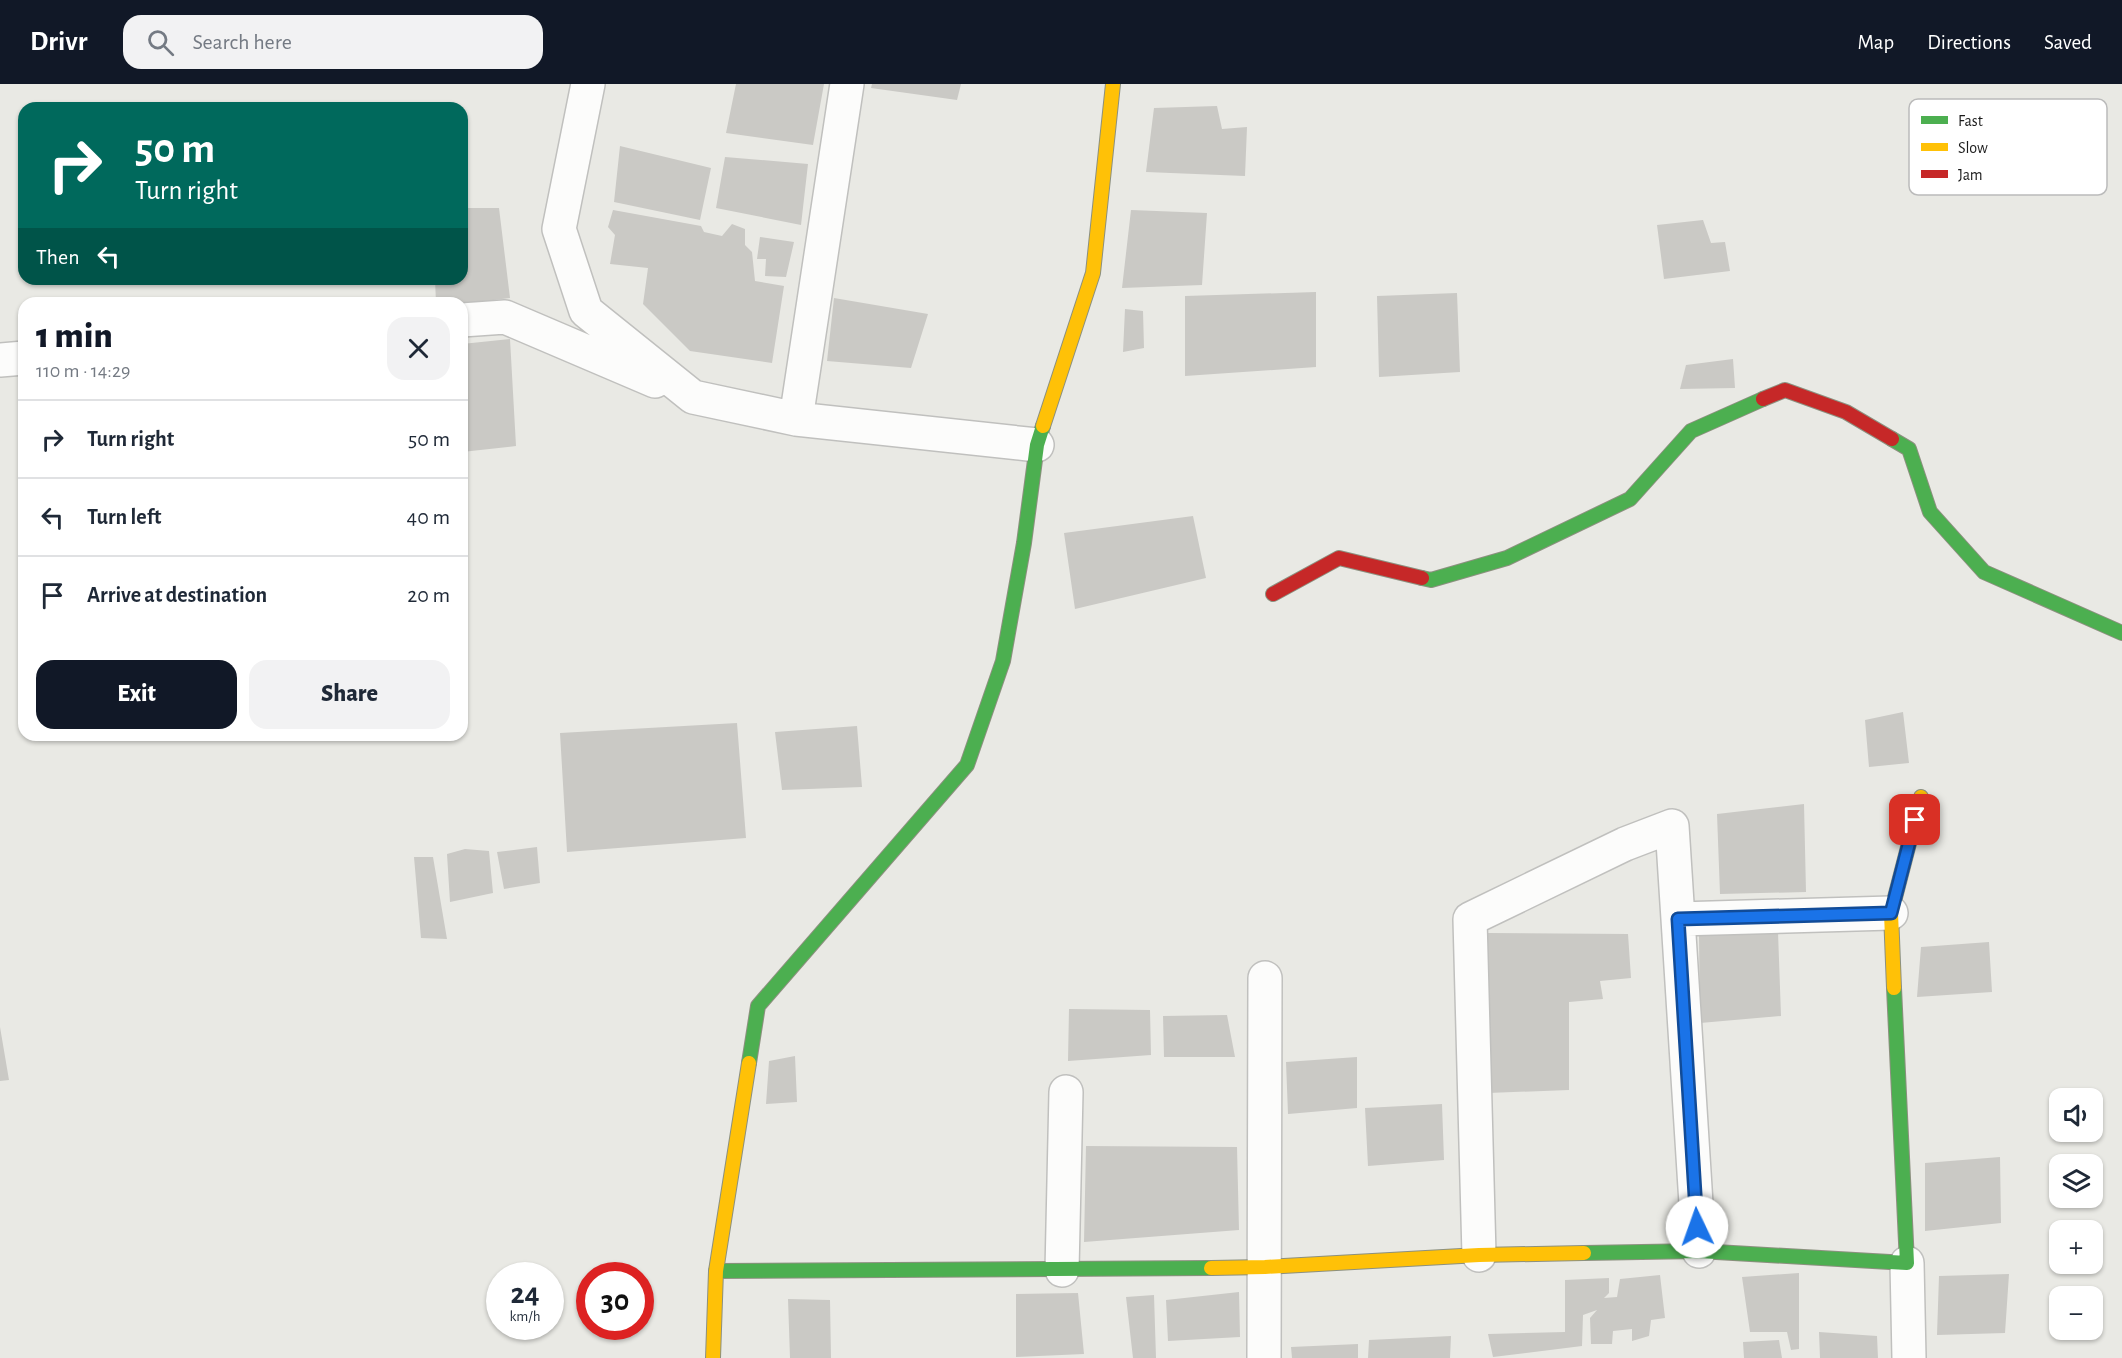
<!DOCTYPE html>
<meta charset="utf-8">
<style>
:root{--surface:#fff;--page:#f2f2f3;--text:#1f2937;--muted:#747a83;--line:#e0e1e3;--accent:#111827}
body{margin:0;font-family:"Alegreya Sans",sans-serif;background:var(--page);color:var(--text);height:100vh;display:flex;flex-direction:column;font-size:22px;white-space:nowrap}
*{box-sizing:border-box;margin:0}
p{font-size:20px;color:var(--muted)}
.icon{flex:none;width:33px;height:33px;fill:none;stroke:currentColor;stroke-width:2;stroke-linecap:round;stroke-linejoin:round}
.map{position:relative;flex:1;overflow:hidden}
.side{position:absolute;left:18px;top:213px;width:450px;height:444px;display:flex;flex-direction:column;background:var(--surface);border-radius:18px;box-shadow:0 2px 4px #0004}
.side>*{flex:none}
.top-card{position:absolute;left:18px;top:18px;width:450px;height:183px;border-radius:18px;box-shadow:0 2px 4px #0004;background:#00695c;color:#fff;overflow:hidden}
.tools{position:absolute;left:2049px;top:1004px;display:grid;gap:12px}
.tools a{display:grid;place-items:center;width:54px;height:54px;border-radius:12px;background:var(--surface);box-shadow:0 2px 4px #0004;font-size:30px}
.speed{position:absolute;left:486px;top:1178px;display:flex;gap:12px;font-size:30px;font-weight:700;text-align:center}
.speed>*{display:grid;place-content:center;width:78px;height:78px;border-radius:50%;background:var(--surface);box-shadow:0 2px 4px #0004;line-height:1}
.speed small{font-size:15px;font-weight:400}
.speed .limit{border:9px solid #d22;background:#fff;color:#111}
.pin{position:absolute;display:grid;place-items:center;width:51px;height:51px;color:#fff;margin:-26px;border-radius:12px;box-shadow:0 3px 9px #0006}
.me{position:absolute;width:66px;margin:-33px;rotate:357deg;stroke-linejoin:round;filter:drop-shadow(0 0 4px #0008)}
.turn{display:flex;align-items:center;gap:21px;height:126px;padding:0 18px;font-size:27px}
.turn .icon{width:78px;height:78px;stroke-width:2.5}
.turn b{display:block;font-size:42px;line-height:51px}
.then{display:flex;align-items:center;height:57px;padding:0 18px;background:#0003;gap:12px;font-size:22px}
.round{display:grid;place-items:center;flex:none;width:63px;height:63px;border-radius:18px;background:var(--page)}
.head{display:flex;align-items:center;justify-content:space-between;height:102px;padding:0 18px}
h1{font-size:36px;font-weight:800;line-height:45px;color:var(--accent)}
.cta{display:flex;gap:12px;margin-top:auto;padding:12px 18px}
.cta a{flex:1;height:69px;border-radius:18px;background:var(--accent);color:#fff;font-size:24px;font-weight:800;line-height:69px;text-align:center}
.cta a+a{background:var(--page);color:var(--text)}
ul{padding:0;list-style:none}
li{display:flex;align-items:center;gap:18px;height:78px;padding:0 18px;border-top:2px solid var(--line)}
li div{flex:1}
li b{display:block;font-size:22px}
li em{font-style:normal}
header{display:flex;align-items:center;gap:36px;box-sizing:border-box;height:84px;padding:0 30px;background:var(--accent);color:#fff}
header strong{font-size:28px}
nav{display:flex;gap:33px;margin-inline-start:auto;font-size:21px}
.search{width:420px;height:54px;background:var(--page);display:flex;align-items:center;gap:15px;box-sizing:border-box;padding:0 21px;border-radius:18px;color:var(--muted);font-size:22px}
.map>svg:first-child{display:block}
.building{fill:#cac9c5}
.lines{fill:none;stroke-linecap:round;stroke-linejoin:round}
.street-casing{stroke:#c0c0be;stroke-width:36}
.fast-casing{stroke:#8c907f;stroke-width:16}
.slow-casing{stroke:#8c907f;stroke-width:16}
.jam-casing{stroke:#8c907f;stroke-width:16}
.street{stroke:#fcfcfb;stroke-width:33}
.fast{stroke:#4caf50;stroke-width:14}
.slow{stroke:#ffc107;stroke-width:14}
.jam{stroke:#c62828;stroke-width:14}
.route-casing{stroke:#114b97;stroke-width:15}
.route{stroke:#1a73e8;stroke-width:10}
.key{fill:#fff;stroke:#bbb;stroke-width:1.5}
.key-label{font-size:16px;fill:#1b1b1b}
</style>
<header>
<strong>Drivr</strong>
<div class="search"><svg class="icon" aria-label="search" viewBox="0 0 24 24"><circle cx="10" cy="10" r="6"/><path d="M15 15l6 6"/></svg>Search here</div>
<nav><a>Map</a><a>Directions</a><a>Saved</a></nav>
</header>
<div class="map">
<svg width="2122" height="1274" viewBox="0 0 2122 1274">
<rect width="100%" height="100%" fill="#e9e9e4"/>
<!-- building -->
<path class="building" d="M736,0H824L813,61L726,49Z
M872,0H961L957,16L871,4Z
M1217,22L1222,45L1247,43L1245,92L1146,88L1154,24Z
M620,62L711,84L700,136L614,118Z
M725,73L808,80L801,141L716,124Z
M462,124H499L510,214L462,220L436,219L435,195H462Z
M613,126L701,142L704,148L722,152L732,140L745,145V161L752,168L755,197L784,202L772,279L690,267L643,220L648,184L610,180L615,151L608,143Z
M1131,126L1207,129L1202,201L1122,204Z
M1703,136L1711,159L1725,158L1730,187L1664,195L1657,141Z
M760,153L794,158L786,193L765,192L766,175H757Z
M1316,208V283L1185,292V212Z
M1457,209L1460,288L1379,293L1377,212Z
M834,214L928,230L911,284L827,277Z
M1125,225L1143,227L1144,264L1123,268Z
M510,255L516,362L462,368V260Z
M1733,275L1735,304L1680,305L1686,281Z
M1193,432L1206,494L1075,525L1064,449Z
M1903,628L1909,679L1869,683L1865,636Z
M737,639L746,754L567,768L560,649Z
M857,642L862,703L782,706L775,648Z
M1804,720L1806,808L1720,810L1717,730Z
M537,763L540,799L504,805L497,768Z
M465,765L489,767L493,809L450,818L447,770Z
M414,773H433L447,855L421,854Z
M1778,848L1781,932L1700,939L1699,852Z
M1488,849L1628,850L1631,894L1600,897L1603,915L1569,918V1006L1488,1009Z
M1989,858L1992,908L1917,913L1921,863Z
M1069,925L1150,926L1151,971L1068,977Z
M1227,931L1235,973H1164L1163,932Z
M0,943L9,996L0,997Z
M795,972L797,1018L766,1020L769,977Z
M1357,973V1024L1288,1030L1286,978Z
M1442,1020L1444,1076L1368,1082L1365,1024Z
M1086,1062L1237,1063L1239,1146L1084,1158Z
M2000,1073L2001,1139L1925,1147V1079Z
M1799,1189V1265L1791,1266L1787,1248H1750L1742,1193Z
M2009,1190L2005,1249L1937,1251L1939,1192Z
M1660,1191L1665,1234L1651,1236L1649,1252L1632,1257V1245L1613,1247L1612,1260H1591L1590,1234L1597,1226L1583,1231L1582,1262L1493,1273L1488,1250L1565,1248V1196L1609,1194V1209L1604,1214L1617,1213L1620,1195Z
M1239,1208L1240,1253L1168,1257L1166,1216Z
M1078,1209L1084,1270L1016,1273V1210Z
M1154,1211L1156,1274H1133L1126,1213Z
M788,1215L830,1216L831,1274H790Z
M1819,1248L1877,1252L1878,1274H1820Z
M1451,1252L1450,1274H1368L1369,1256Z
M1779,1256L1782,1274H1744L1743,1258Z
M1358,1260V1274H1292L1291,1263Z"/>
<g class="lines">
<defs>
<path id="street" d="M588,0L559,145L586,227L693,313L796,335L1037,361
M462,236L505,233L655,297
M0,276L24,274
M796,335L847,0
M1678,835L1699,1167
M1479,1171L1470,835L1625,760L1672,742L1678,835L1891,829
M1907,1179L1909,1274
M1062,1186L1066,1008
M1264,1274L1265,894"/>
<path id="fast" d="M1892,355L1909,365L1930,428L1984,488L2122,549
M1422,494L1431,496L1507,474L1630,415L1691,347L1763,315
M749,979L758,922L967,681L1003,577L1024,459L1037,361L1043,342
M1584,1169L1699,1167L1907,1179L1894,904
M716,1187L1211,1184"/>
<path id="slow" d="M1043,342L1093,189L1113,0
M1894,904L1891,829L1921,713
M1211,1184L1265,1183L1479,1171L1584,1169
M713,1274L716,1187L749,979"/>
<path id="jam" d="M1763,315L1785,306L1846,328L1892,355
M1273,510L1339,474L1422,494"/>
</defs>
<!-- street casing -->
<use href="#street" class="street-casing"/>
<!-- fast casing -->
<use href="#fast" class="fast-casing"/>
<!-- slow casing -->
<use href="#slow" class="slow-casing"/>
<!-- jam casing -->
<use href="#jam" class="jam-casing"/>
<!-- street -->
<use href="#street" class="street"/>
<!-- fast -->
<use href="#fast" class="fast"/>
<!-- slow -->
<use href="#slow" class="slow"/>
<!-- jam -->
<use href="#jam" class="jam"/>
</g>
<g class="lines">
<defs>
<path id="route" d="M1697,1143L1678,835L1891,829L1915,736"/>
</defs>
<!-- route casing -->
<use href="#route" class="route-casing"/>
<!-- route -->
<use href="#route" class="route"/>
</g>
<!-- legend -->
<rect x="1909" y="15" width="198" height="96" rx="9" class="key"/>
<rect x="1921" y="32" width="27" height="8" fill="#4caf50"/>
<rect x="1921" y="59" width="27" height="8" fill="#ffc107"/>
<rect x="1921" y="86" width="27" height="8" fill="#c62828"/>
<g class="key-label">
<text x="1958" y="42">Fast</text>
<text x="1958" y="69">Slow</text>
<text x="1958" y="96">Jam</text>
</g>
</svg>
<div class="tools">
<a><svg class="icon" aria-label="sound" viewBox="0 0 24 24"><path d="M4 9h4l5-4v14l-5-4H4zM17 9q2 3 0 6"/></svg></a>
<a><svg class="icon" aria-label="layers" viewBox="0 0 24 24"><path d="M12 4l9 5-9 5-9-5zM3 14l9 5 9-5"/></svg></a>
<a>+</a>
<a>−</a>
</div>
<div class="speed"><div>24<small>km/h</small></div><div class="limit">30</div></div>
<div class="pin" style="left:1915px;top:736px;background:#d93025"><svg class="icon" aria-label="arrive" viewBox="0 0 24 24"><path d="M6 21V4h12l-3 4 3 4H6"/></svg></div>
<svg class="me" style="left:1697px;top:1143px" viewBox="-20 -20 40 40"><circle r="19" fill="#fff"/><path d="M0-13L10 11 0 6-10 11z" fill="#1a73e8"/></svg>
<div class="top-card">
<div class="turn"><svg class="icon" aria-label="right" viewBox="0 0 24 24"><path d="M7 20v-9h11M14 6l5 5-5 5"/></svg><div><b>50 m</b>Turn right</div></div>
<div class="then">Then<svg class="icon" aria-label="left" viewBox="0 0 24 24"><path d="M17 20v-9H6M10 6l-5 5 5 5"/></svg></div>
</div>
<section class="side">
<div class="head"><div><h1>1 min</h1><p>110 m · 14:29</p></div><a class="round"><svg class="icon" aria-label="close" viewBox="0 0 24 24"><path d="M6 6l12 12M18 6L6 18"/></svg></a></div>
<ul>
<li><svg class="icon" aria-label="right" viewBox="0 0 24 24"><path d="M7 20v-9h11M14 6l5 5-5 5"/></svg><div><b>Turn right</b></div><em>50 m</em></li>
<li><svg class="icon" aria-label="left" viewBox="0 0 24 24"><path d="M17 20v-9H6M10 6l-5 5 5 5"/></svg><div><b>Turn left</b></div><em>40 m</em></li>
<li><svg class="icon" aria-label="arrive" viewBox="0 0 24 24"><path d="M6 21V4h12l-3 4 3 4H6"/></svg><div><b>Arrive at destination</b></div><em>20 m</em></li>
</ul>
<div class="cta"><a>Exit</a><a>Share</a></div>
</section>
</div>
